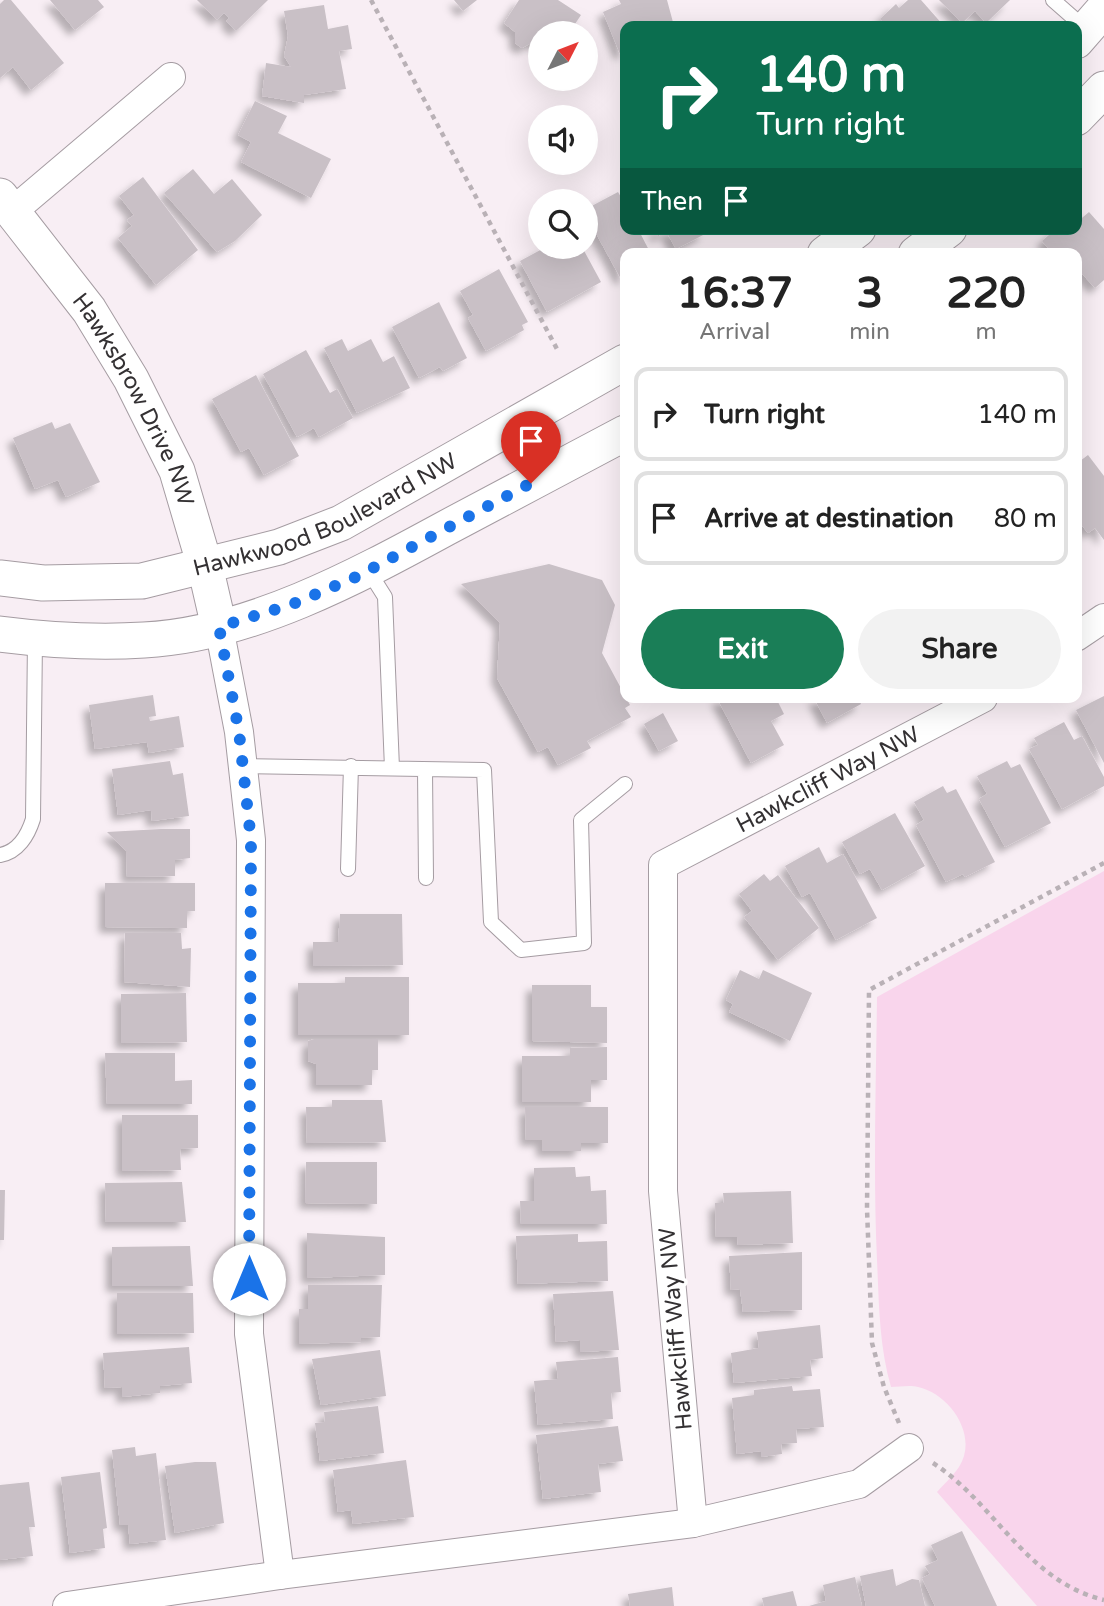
<!DOCTYPE html>
<style>
:root{--surface:#fff;--page:#f2f2f2;--text:#222;--muted:#767676;--line:#e0e0e0;--accent:#1a7e57}
body{margin:0;font-family:"Varela Round",sans-serif;background:var(--page);color:var(--text);height:100vh;display:flex;flex-direction:column;font-size:26px;white-space:nowrap}
*{box-sizing:border-box;margin:0}
p{font-size:23px;color:var(--muted)}
.icon{flex:none;width:38px;height:38px;fill:none;stroke:currentColor;stroke-width:2;stroke-linecap:round;stroke-linejoin:round}
.map{position:relative;flex:1;overflow:hidden}
.sheet{position:absolute;left:620px;top:248px;width:462px;height:455px;display:flex;flex-direction:column;background:var(--surface);border-radius:14px;box-shadow:0 7px 28px #0002}
.sheet>*{flex:none}
.banner{position:absolute;left:620px;top:21px;width:462px;height:214px;border-radius:14px;box-shadow:0 7px 28px #0002;background:#0b6e4f;color:#fff;overflow:hidden}
.needle{width:46px;rotate:48deg}
.tools{position:absolute;left:528px;top:21px;display:grid;gap:14px}
.tools a{display:grid;place-items:center;width:70px;height:70px;border-radius:50%;background:var(--surface);box-shadow:0 7px 28px #0002;font-size:35px}
.pin{position:absolute;display:grid;place-items:center;width:60px;height:60px;color:#fff;margin:-72px -30px;border-radius:50% 50% 50% 0;rotate:-45deg;box-shadow:0 0 7px #0007}
.pin .icon{rotate:45deg}
.me{position:absolute;width:77px;margin:-38px;rotate:0deg;stroke-linejoin:round;filter:drop-shadow(0 0 5px #0008)}
.turn{display:flex;align-items:center;gap:24px;height:147px;padding:0 21px;font-size:32px}
.turn .icon{width:91px;height:91px;stroke-width:2.5}
.turn b{display:block;font-size:49px;line-height:60px}
.then{display:flex;align-items:center;height:66px;padding:0 21px;background:#0003;gap:14px;font-size:26px}
.eta{display:flex;justify-content:space-evenly;align-items:center;height:119px;text-align:center}
.eta b{font-size:42px;font-weight:800;line-height:49px}
.button{display:flex;gap:14px;margin-top:auto;padding:14px 21px}
.button a{flex:1;height:80px;border-radius:42px;background:var(--accent);color:#fff;font-size:28px;font-weight:800;line-height:80px;text-align:center}
.button a+a{background:var(--page);color:var(--text)}
ul{padding:0;list-style:none}
li{display:flex;align-items:center;gap:21px;height:94px;margin:0 14px 10px;padding:0 7px;border:4px solid var(--line);border-radius:14px}
li div{flex:1}
li b{display:block;font-size:26px}
li em{font-style:normal}
.map>svg:first-child{display:block}
.green{fill:#f9d5ec}
.building{fill:#c9c0c6;filter:url(#shadow)}
.lines{fill:none;stroke-linecap:round;stroke-linejoin:round}
.service-casing{stroke:#a59ca2;stroke-width:16}
.minor-casing{stroke:#a59ca2;stroke-width:30}
.tertiary-casing{stroke:#a59ca2;stroke-width:37}
.path{stroke:#b9b1b6;stroke-width:4.5;stroke-dasharray:5 5;stroke-linecap:butt}
.service{stroke:#fff;stroke-width:14}
.minor{stroke:#fff;stroke-width:28}
.tertiary{stroke:#fff;stroke-width:35}
.route{stroke:#1a73e8;stroke-width:12;stroke-dasharray:0 21.6}
.labels{text-anchor:middle;stroke-width:7;stroke-linejoin:round;paint-order:stroke}
.street-label{font-size:23px;fill:#343133;stroke:#fff}
</style>
<div class="map">
<svg width="1104" height="1606" viewBox="0 0 1104 1606">
<defs>
<filter id="shadow"><feDropShadow dx="-6" dy="6" stdDeviation="3.5" flood-color="#0004"/></filter>
</defs>
<rect width="100%" height="100%" fill="#f8eef4"/>
<!-- green -->
<path class="green" d="M1104,871V1606H1037L937,1492C944,1484 953,1476 959,1467C979,1436 950,1394 918,1387C910,1385 899,1387 891,1387C879,1345 879,1303 877,1260C873,1172 876,1084 877,997Z"/>
<!-- building -->
<path class="building" d="M4,0H11L64,63L31,90L13,67L0,78V4Z
M50,0H98L104,7L75,30Z
M197,0H268L236,31L226,21L229,18L224,13L217,20Z
M454,0H477L463,11Z
M519,0H558L581,15L569,33H541V47L533,42L522,48L515,43V32L504,23Z
M619,0H667L674,26H625V52L620,54L603,12L621,4Z
M908,0H921L944,26H887L880,19L896,4L899,8Z
M939,0H1010L986,23L975,11L962,23Z
M324,5L328,29L348,25L352,49L339,51L346,89L304,95V103L262,96L266,63L291,67L284,56L288,36L284,11Z
M255,101L287,116L278,133L331,159L311,198L241,162L251,142L238,135Z
M193,169L214,194L232,179L262,215L235,241L217,252L164,193Z
M143,177L198,250L156,285L118,238L132,226L127,220L134,215L119,196Z
M618,192L625,204V229H638L651,254H625V277L621,279L586,215V209Z
M1089,212L1104,229V280L1095,288L1076,267V254H1053L1042,241L1056,229H1076V223Z
M654,229H702L705,234L676,249L666,231L658,236Z
M546,247L549,252L560,247H582L601,282L547,312L520,261Z
M499,269L528,322L522,325L524,330L486,351L468,318L473,315L460,291Z
M439,302L467,358L443,371L440,367L419,378L392,327Z
M342,339L348,351L371,339L383,362L394,356L410,388L357,413L324,348Z
M306,350L330,393L337,389L353,418L319,437L314,428L297,437L263,374Z
M256,375L299,456L264,475L249,448L241,452L212,399Z
M52,422L55,429L70,423L100,482L66,497L58,480L35,489L13,438Z
M1088,455L1104,476V540L1095,528L1088,533L1076,518V464Z
M549,564L602,580L615,605L602,653L630,705L625,708L631,717L587,741L591,748L558,765L548,747L538,752L497,678L500,623L461,584Z
M153,695L156,716L149,717L150,721L179,716L184,747L149,753L147,742L95,749L89,705Z
M1104,696V763L1076,710Z
M717,698H776L784,714L771,721L784,745L751,763Z
M814,698H858L861,704L827,723Z
M663,713L678,741L659,751L644,724Z
M1064,722L1074,740L1082,736L1104,777V786L1062,809L1029,749L1038,745L1034,738Z
M170,761L173,775L183,773L189,816L152,821L151,810L118,815L112,769Z
M1007,761L1011,768L1020,764L1051,823L1005,847L979,799L987,794L977,776Z
M943,786L947,793L956,789L995,862L965,877L963,874L946,882L916,825L924,820L914,802Z
M895,813L925,866L882,890L870,869L860,874L842,842Z
M161,829H190V858L175,860V876L127,877L126,851L107,832Z
M819,847L827,863L843,854L877,918L836,940L810,893L802,897L785,866Z
M764,874L770,881L778,875L819,928L778,960L744,917L752,911L739,894Z
M105,883H195V911H187V928L105,927Z
M340,914H402L403,965L313,966V942H338Z
M125,933H181L182,949L191,948L190,987L124,982Z
M740,970L759,979L763,970L812,993L790,1041L729,1012L733,1004L726,1000Z
M345,977H409V1035H298V983H345Z
M532,985H591V1007H607V1043L532,1041Z
M186,993L187,1042L121,1043V994Z
M314,1039H378V1070H372V1085H316V1064L308,1061V1041Z
M607,1047V1080H591V1102H522V1056H570V1048Z
M105,1053H175V1081L192,1080V1104H107Z
M332,1100H382L386,1142L307,1143L306,1107H332Z
M525,1107H608V1143H581V1151H542V1140H526Z
M122,1115H198V1148L180,1149L181,1170L122,1171Z
M306,1162H377V1204L305,1203Z
M575,1167L576,1177L590,1176L591,1191L606,1190L607,1224H521L520,1201H534V1168Z
M182,1182L186,1222H106L105,1183Z
M0,1190H5L4,1240H0Z
M791,1191L793,1243L738,1245L737,1237H716L715,1203H724L723,1193Z
M307,1233L385,1237V1275L307,1278Z
M578,1234V1242L607,1241L608,1281L518,1284L516,1236Z
M190,1246L193,1286H112V1247Z
M802,1252V1310L743,1312L740,1289L731,1290L729,1256Z
M308,1285H382L380,1337L361,1338V1342L299,1344V1309H308Z
M613,1291L619,1350L580,1352V1340L556,1342L553,1294Z
M117,1293H193L194,1333L117,1334Z
M820,1325L823,1358L810,1360L812,1376L734,1383L731,1353L759,1348L757,1332Z
M189,1347L192,1383L160,1386V1393L122,1397V1387L105,1388L103,1353Z
M380,1350L386,1396L321,1405L312,1359Z
M618,1357L621,1392L611,1393L613,1419L538,1425L534,1381L558,1379L556,1362Z
M792,1386L793,1391L820,1389L824,1427L796,1429L797,1443L781,1444L782,1454L761,1457V1451L737,1454L732,1398L754,1395V1390Z
M378,1406L384,1453L320,1461L315,1423L325,1422L324,1412Z
M618,1426L623,1461L598,1464L601,1492L543,1499L536,1435Z
M135,1447L136,1456L156,1453L166,1540L130,1544L128,1525H120L112,1450Z
M406,1460L414,1517L353,1524L351,1510L338,1512L333,1470Z
M195,1462H216L224,1523L175,1533L165,1466Z
M100,1472L107,1528L103,1529L105,1548L70,1553L61,1477Z
M29,1482L35,1527H29L33,1556L0,1560V1485Z
M962,1531L997,1606H935L922,1578L930,1574L925,1566L938,1560L931,1545Z
M893,1569L896,1586L912,1579L919,1580L925,1606H866L860,1576Z
M855,1577L862,1606H809L826,1601L823,1585Z
M672,1587L674,1606H630L628,1594Z
M793,1591L797,1606H764L762,1598Z"/>
<g class="lines">
<defs>
<path id="service" d="M1053,0L1086,29
M368,570L385,597L392,768
M243,766L484,770L491,922L521,950L584,943L581,820L625,784
M425,770L426,878
M0,855C18,852 28,835 33,819L35,639
M348,869L351,766"/>
<g id="minor">
<path d="M13,211L171,77"/>
<path d="M219,627L239,732L251,840L249,1334L280,1575"/>
<path d="M1076,637L1104,618"/>
<path id="s1" d="M693,1523L663,1191V865L983,698"/>
<path d="M67,1606L280,1575L693,1523L859,1484L909,1448"/>
</g>
<g id="tertiary">
<path d="M1076,41L1104,9"/>
<path d="M1076,118L1104,89"/>
<path id="s2" d="M0,196L89,310L131,379L177,471L205,566L219,627"/>
<path d="M825,254L858,229"/>
<path d="M916,254L949,229"/>
<path id="s3" d="M0,578L43,583L142,581L279,547L341,523L625,362"/>
<path d="M0,634C47,640 96,643 144,640C248,635 356,577 446,528C506,496 565,465 625,433"/>
</g>
</defs>
<!-- service casing -->
<use href="#service" class="service-casing"/>
<!-- minor casing -->
<use href="#minor" class="minor-casing"/>
<!-- tertiary casing -->
<use href="#tertiary" class="tertiary-casing"/>
<!-- path -->
<path class="path" d="M371,0L557,349
M899,1423L884,1387L872,1343L867,1209L869,990L1104,863
M933,1463C995,1503 1026,1581 1104,1600"/>
<!-- service -->
<use href="#service" class="service"/>
<!-- minor -->
<use href="#minor" class="minor"/>
<!-- tertiary -->
<use href="#tertiary" class="tertiary"/>
</g>
<g class="lines">
<!-- route -->
<path class="route" d="M249,1279L251,840L239,732L219,627L293,604L356,577L531,483"/>
</g>
<g class="labels">
<!-- street labels -->
<g class="street-label">
<text dy="8" stroke="none"><textPath href="#s2" startOffset="245">Hawksbrow Drive NW</textPath></text>
<text dy="8" stroke="none"><textPath href="#s3" startOffset="338">Hawkwood Boulevard NW</textPath></text>
<text dy="8" stroke="none"><textPath href="#s1" startOffset="845">Hawkcliff Way NW</textPath></text>
<text transform="translate(675 1329) rotate(-95)" y="8">Hawkcliff Way NW</text>
</g>
</g>
</svg>
<div class="tools">
<a><svg class="needle" viewBox="-14 -14 28 28"><path d="M0-13l5 13h-10z" fill="#e53935"/><path d="M0 13l5-13h-10z" fill="#767676"/></svg></a>
<a><svg class="icon" aria-label="sound" viewBox="0 0 24 24"><path d="M4 9h4l5-4v14l-5-4H4zM17 9q2 3 0 6"/></svg></a>
<a><svg class="icon" aria-label="search" viewBox="0 0 24 24"><circle cx="10" cy="10" r="6"/><path d="M15 15l6 6"/></svg></a>
</div>
<div class="pin" style="left:531px;top:483px;background:#d93025"><svg class="icon" aria-label="arrive" viewBox="0 0 24 24"><path d="M6 21V4h12l-3 4 3 4H6"/></svg></div>
<svg class="me" style="left:249px;top:1279px" viewBox="-20 -20 40 40"><circle r="19" fill="#fff"/><path d="M0-13L10 11 0 6-10 11z" fill="#1a73e8"/></svg>
<div class="banner">
<div class="turn"><svg class="icon" aria-label="right" viewBox="0 0 24 24"><path d="M7 20v-9h11M14 6l5 5-5 5"/></svg><div><b>140 m</b>Turn right</div></div>
<div class="then">Then<svg class="icon" aria-label="arrive" viewBox="0 0 24 24"><path d="M6 21V4h12l-3 4 3 4H6"/></svg></div>
</div>
<section class="sheet">
<div class="eta">
<div><b>16:37</b><p>Arrival</p></div>
<div><b>3</b><p>min</p></div>
<div><b>220</b><p>m</p></div>
</div>
<ul>
<li><svg class="icon" aria-label="right" viewBox="0 0 24 24"><path d="M7 20v-9h11M14 6l5 5-5 5"/></svg><div><b>Turn right</b></div><em>140 m</em></li>
<li><svg class="icon" aria-label="arrive" viewBox="0 0 24 24"><path d="M6 21V4h12l-3 4 3 4H6"/></svg><div><b>Arrive at destination</b></div><em>80 m</em></li>
</ul>
<div class="button"><a>Exit</a><a>Share</a></div>
</section>
</div>
